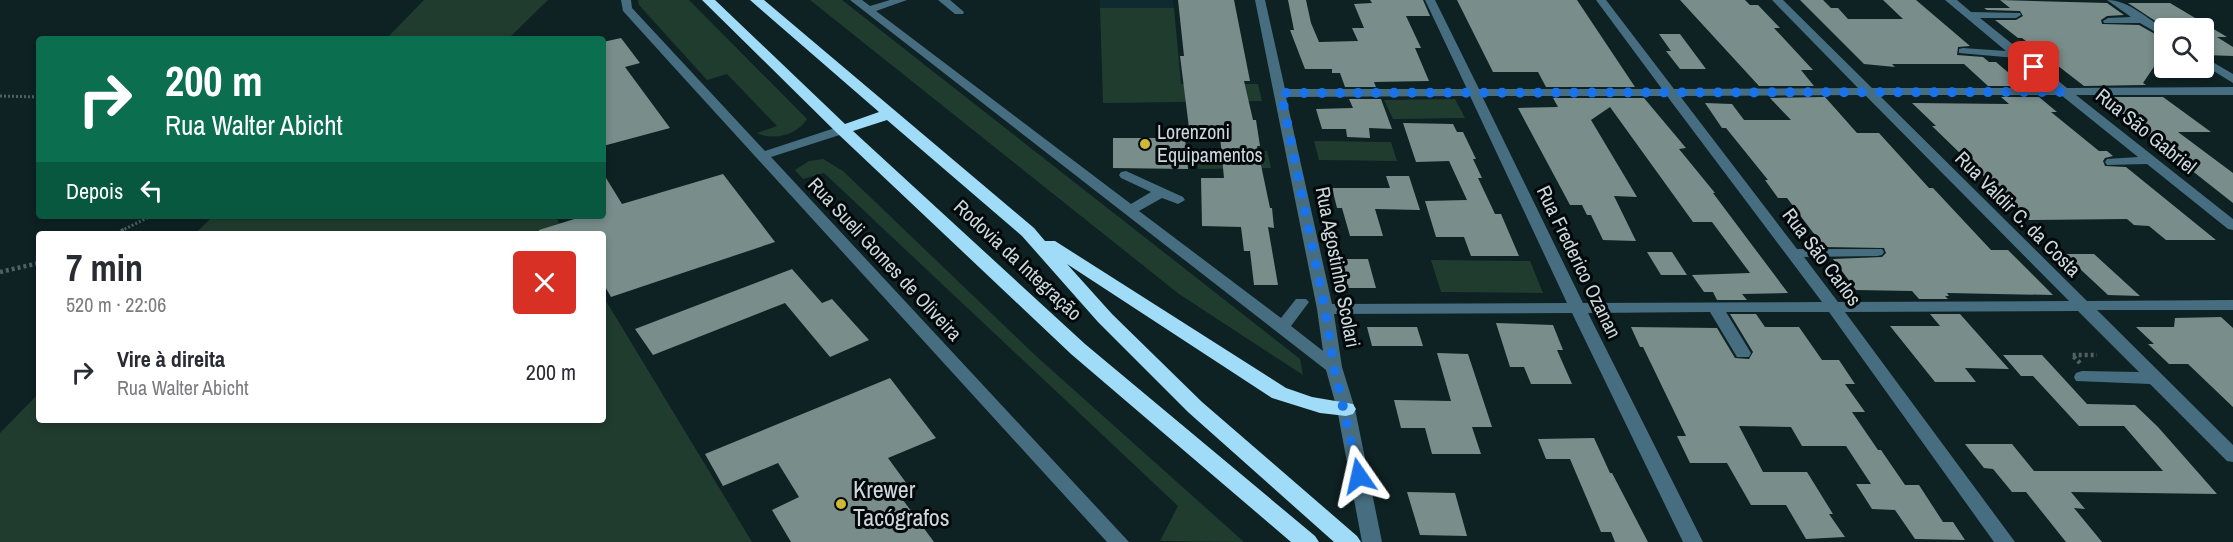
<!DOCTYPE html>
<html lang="pt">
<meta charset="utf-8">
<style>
:root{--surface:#fff;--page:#f7f7f7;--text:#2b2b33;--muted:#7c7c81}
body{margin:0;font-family:"Archivo Narrow",sans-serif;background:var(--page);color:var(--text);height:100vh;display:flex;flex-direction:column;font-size:22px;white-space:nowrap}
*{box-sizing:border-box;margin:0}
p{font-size:20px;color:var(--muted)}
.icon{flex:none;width:33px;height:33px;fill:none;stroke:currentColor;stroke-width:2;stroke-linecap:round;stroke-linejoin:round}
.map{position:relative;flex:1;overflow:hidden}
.drawer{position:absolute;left:36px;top:231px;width:570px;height:192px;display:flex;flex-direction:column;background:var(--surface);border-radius:6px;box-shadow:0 3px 9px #0003}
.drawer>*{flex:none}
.top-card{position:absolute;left:36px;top:36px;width:570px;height:183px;border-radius:6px;box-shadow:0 3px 9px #0003;background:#0b6e4f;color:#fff;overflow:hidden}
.tools{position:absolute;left:2154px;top:18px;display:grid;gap:12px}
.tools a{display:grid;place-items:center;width:60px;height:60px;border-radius:6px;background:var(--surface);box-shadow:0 3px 9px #0003;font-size:30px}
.pin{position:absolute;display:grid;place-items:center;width:51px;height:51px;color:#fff;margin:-26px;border-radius:12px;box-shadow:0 3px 9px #0006}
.me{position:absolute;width:66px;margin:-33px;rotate:349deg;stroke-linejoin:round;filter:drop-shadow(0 0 4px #0008)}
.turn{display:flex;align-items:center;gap:21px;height:126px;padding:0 30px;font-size:27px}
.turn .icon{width:78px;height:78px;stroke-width:2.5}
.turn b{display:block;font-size:42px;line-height:51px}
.then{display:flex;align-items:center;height:57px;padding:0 30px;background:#0003;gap:12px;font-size:22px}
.round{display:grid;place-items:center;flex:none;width:63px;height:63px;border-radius:6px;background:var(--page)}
.overview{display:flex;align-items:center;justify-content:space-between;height:102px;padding:0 30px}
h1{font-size:36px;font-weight:800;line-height:45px}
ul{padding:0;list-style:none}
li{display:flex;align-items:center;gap:18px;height:78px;padding:0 30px}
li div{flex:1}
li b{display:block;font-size:22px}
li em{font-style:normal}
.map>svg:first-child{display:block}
.built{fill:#0f2b2f}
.green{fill:#203c2f}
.building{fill:#798e8b}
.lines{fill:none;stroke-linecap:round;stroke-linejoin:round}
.path-far1{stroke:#506163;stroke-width:3;stroke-dasharray:2 2;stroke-linecap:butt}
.path{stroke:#506163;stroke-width:4.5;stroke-dasharray:3 3;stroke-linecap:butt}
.minor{fill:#466e80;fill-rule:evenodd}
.highway{fill:#a0dcf7;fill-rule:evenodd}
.route{stroke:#1a73e8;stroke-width:10;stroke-dasharray:0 18}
.poi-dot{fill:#d0b837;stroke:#03090a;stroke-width:2}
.labels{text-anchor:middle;stroke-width:6;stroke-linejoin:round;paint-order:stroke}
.street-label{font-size:20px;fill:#cdd8da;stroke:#03090a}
.poi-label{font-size:20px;fill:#cdd8da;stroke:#03090a;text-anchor:start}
.near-poi-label{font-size:24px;fill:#cdd8da;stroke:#03090a;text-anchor:start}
</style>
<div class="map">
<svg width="2233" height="542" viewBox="0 0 2233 542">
<rect width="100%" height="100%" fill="#0e2123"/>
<!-- built -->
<path class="built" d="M1100,0H1173L1174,8H1100Z"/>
<!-- green -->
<path class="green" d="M424,0H548L508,39H386Z
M638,0H689L807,119C797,135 774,141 757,133L777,126L727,74L707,80L639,5Z
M810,0H842L1300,359L1303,375L1179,294Z
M1100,8H1174L1181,84H1258L1262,101L1103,103Z
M1455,99L1465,118L1393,119L1384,100Z
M1314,141L1391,142L1397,161L1319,160Z
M1267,151L1271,168L1198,169L1196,152Z
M823,159L843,171L1036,356L1244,542L1160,541L1178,506L824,173L803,179L795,170L809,161Z
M213,216H555L566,234H195Z
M1431,260L1530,261L1543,293L1441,292Z
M603,296L752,542H0V433L39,393V420H603Z"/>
<!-- building -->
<path class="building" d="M1178,0H1234L1250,81H1244L1253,120H1256L1260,146H1257L1270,208H1272L1274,228L1268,227L1278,285H1254L1250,251H1244L1241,227L1202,226L1201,178H1224L1220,136H1190L1180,56H1184Z
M1288,0H1306L1311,23L1319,42L1358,41L1352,28H1364L1354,4L1372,3L1370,0H1423L1430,16H1406L1421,48H1415L1429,81L1374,82L1376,87H1345L1340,73H1332V69H1305L1290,30H1294Z
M1457,0H1577L1635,87H1546L1538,72H1493Z
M1680,0H1745L1750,5H1758L1780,28H1774L1813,70H1801L1814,86H1759Z
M1800,0H1823L1831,8H1838L1848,19H1903L1883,0H1916L1970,46L1958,47L1957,55L1983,57L1989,62H1996L2024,86H1988L1964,64H1892L1895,67L1864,64Z
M2000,0L2107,3L2124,15L2107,16L2101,20L2102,24L2139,25L2164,39V58H2160L2143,83L2146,85L2084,86L2022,38H2018L1995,20H2016L2023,16L2020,11L1987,10L1984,8H2010Z
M2128,3H2170L2227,37H2217L2233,47V56L2204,55V28H2166Z
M1659,34H1680L1706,69H1680L1666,51H1671Z
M621,38L640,63L625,67L670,128L603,146V42Z
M1825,97L1857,133H1879L1929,188H1933L1991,250H2008L2053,295L1947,293L1949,296H1945L1948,299H1919L1912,291L1856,290L1833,259L1882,257L1886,253L1884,248L1824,247L1787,198H1778L1765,180H1768L1726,128H1722L1705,103L1732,104L1744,120H1791L1770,98Z
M2001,97H2039L2057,112H2051L2099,151H2107L2113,156L2105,158L2103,161L2105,166L2126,167L2216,240H2166L2149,226L2134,225L2127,219L2029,220L1932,126H1936L1912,103L2009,104Z
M2100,97H2163L2211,132H2178L2233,173V203L2143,132H2147Z
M1553,98H1644L1686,148L1679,149L1715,193H1713L1788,293L1742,294L1747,300H1717L1713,292H1704L1692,275L1750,273L1712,222H1693L1610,107L1591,120L1637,197L1614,196L1636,241L1603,240L1591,215H1587L1582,205H1570L1518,108L1558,107Z
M1349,99H1381L1392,129L1369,128L1370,138L1347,137L1346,129H1322L1316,109L1353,108Z
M1403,123L1453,124L1457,132H1463L1476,159H1473L1482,178H1478L1495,214H1501L1519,256H1471L1464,237H1436L1425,201L1467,200L1449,161L1416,162Z
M1113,138H1185L1188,169L1113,168Z
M603,173L622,204L723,174L775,242L611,297L603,283V234H539V230L584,216H603Z
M1386,176H1409L1420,210L1375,209L1383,236H1350L1342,208H1337L1332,188H1390Z
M1647,252H1672L1687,275H1661Z
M2064,254H2094L2140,296L2108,295Z
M1341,259H1368L1376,288H1348Z
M792,269L822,303L832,299L869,340L830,357L785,303L653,355L635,329Z
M1730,314H1756L1765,327H1799L1822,360H1839L1855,384H1845L1865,412H1852L1878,450H1881L1905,485H1919L1943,522H1953L1965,540L1915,539L1895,510L1872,509L1856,484H1871L1846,446H1802L1791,427L1739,426L1763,472H1807L1833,514H1829L1845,537L1806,539L1786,505H1751L1727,463H1690L1677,436H1686L1643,347H1640L1631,327L1717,328L1735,358L1749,359L1753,352Z
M1930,314H1960L2009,369L1965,368L1976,382H1935L1890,326H1940Z
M2221,317L2233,328V407L2188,364H2169L2148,344H2154L2136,327H2174L2175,318Z
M1496,323L1553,325L1563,350H1557L1572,384H1531L1524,367H1510Z
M1367,327H1417L1423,346H1372Z
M1437,353L1468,354L1492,427H1472L1481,454H1432L1425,428H1401L1394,400L1451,401Z
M2003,355H2042L2087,404L2135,405L2158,427L2217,494L2071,492L2085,509L2074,508L2102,542H2066L2026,492H2012L1993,469L1984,468L1965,444H2012L2034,471H2163L2124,426H2079L2033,376H2021Z
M890,378L936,438L888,458L915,495L903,500L934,542H791L772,510L799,497L778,463L723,486L705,454Z
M1594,438L1610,473H1612L1648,542H1615L1611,532H1601L1570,459H1546L1538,439Z
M1407,492L1455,493L1467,536L1420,535Z"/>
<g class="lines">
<!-- path-far1 -->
<path class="path-far1" d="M0,96L39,97
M121,231L151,216"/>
<!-- path -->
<path class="path" d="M116,234L124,230
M0,272L39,263
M2080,363L2072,355H2097"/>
<!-- minor -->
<path class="minor" d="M621,0H631L632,8L765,151L838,127H846L848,130L846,133L771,157L1129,542H1107L671,64L623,11Z
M850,0H862L870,6L890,0H907L876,11L1131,204L1151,192L1121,178L1119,175L1121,172L1126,171L1183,197L1185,200L1178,204L1162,198L1139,211L1281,318L1296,299H1306L1309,302L1291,326L1323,351L1317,309L1255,0H1265L1285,89H1467L1425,0H1435L1479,89H1662L1596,0H1606L1674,89L1858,88L1772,0H1783L1872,88H2052L2016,58L1959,53V49L1963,48L2006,51L1945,0H1957L1971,12L2020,13L2021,15L2016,18H1980L2067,88L2233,87V95H2076L2233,219V230L2228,229L2147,164L2107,165L2105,162L2107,159L2138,157L2061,95H1879L2087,301L2233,300V310H2097L2233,445V462L2227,461L2150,384L2076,381L2074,377L2076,373L2082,371L2139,372L2078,311L1845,312L2015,542H1994L1829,312H1726L1751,353L1749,357H1737L1710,312L1588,313L1703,542H1683L1572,313L1334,314L1342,367L1355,409L1382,542H1362L1337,409L1326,370ZM1865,95L2069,301L1838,302L1804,257L1877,256L1882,255L1884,252L1882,249H1797L1680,96ZM1470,96L1567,303L1332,304L1286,97ZM1482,96H1667L1822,302L1583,303Z
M938,0H950L964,12L963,14H955Z
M2107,0C2128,0 2147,18 2164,29V37L2140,23H2104L2103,21L2108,18L2131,17Z
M2204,57L2233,74V83L2204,65Z"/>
<!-- highway -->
<path class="highway" d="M702,0H715L845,124L879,112L750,0H764L1034,228L1045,241H1055L1286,388L1312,397L1353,404L1356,409L1353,414L1346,416L1320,413L1272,398L1067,264L1112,314L1202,402L1357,536L1361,542H1334L1188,412L1098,322L1022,236L887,120L853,131L1085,344L1315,536L1319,542H1291L1071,354L837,133Z"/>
</g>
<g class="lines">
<!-- route -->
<path class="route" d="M1359,476L1334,368L1325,309L1281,93L2065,92L2034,67"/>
</g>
<!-- markers -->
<g class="poi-dot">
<circle cx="1145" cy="144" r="6"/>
<circle cx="841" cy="504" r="6"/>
</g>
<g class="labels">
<!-- street labels -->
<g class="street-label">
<text transform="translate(2146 131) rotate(39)" y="7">Rua São Gabriel</text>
<text transform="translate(2018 214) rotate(45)" y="7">Rua Valdir C. da Costa</text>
<text transform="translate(1822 257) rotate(53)" y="7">Rua São Carlos</text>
<text transform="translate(885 259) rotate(47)" y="7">Rua Sueli Gomes de Oliveira</text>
<text transform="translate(1018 260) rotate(43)" y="7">Rodovia da Integração</text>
<text transform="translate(1579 262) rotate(64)" y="7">Rua Frederico Ozanan</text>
<text transform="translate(1338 267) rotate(79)" y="7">Rua Agostinho Scolari</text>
</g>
<!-- poi labels -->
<g class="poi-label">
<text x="1157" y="139">Lorenzoni<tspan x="1157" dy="23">Equipamentos</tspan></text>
</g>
<!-- near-poi labels -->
<g class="near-poi-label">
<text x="853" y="498">Krewer<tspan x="853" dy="28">Tacógrafos</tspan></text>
</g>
</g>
</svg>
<div class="tools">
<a><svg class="icon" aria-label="search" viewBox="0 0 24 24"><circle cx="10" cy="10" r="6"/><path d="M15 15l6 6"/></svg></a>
</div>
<div class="pin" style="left:2034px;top:67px;background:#d93025"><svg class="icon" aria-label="arrive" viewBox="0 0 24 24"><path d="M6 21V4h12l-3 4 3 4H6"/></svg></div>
<svg class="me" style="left:1359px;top:476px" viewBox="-20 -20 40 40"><path d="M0-17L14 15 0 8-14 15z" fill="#1a73e8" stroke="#fff" stroke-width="4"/></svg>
<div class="top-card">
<div class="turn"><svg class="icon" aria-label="right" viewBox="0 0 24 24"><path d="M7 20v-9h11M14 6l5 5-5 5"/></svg><div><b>200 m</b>Rua Walter Abicht</div></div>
<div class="then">Depois<svg class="icon" aria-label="left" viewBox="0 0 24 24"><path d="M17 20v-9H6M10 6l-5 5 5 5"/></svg></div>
</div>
<section class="drawer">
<div class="overview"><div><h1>7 min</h1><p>520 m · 22:06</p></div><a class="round" style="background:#d93025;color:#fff"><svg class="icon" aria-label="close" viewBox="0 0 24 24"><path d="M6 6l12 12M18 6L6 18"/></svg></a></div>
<ul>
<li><svg class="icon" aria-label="right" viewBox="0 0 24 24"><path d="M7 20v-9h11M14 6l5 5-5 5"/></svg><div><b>Vire à direita</b><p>Rua Walter Abicht</p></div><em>200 m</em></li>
</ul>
</section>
</div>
